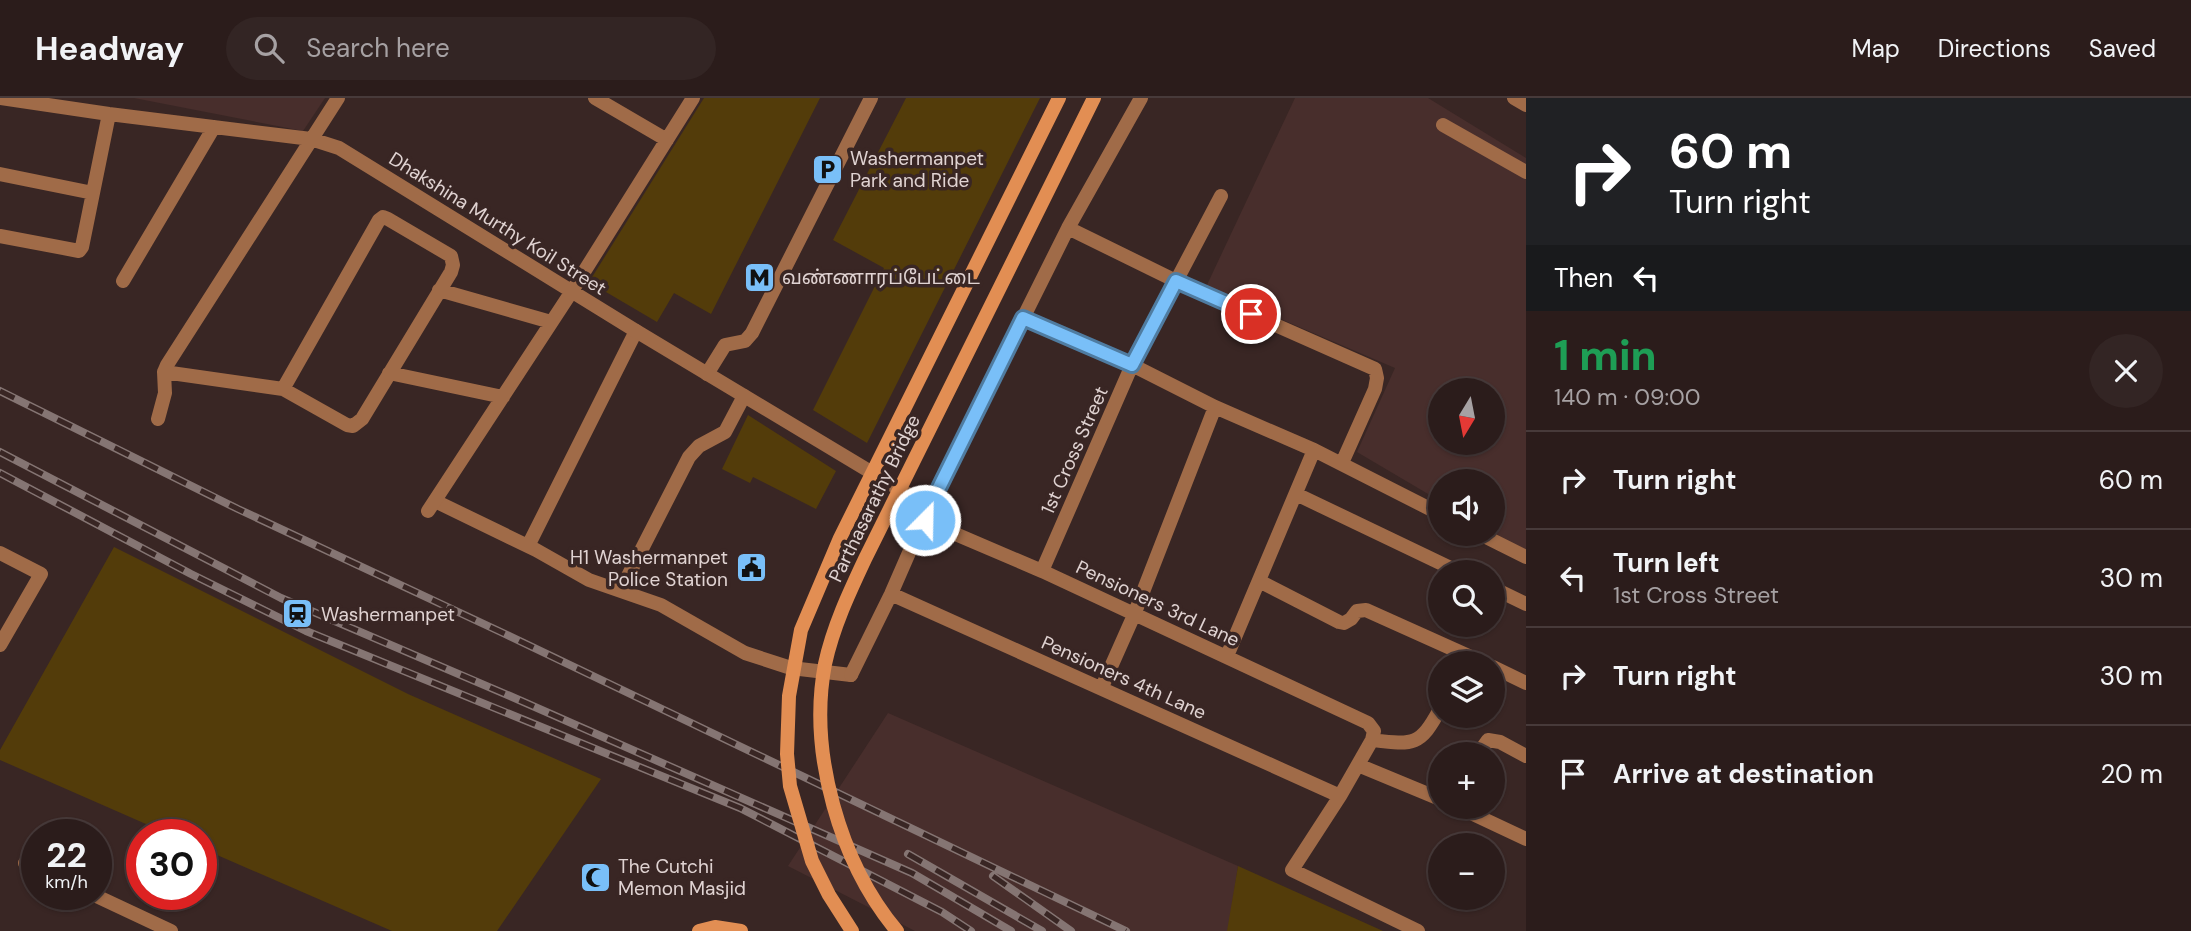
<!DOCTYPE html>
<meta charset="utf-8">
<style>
:root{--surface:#2b1c1b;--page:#332524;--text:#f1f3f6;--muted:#a6a1a3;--line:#473a3a}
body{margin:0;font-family:"DM Sans","Noto Sans Tamil",sans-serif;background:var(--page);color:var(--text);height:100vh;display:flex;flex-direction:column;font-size:26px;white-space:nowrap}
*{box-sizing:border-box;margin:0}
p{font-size:23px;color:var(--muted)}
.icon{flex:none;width:38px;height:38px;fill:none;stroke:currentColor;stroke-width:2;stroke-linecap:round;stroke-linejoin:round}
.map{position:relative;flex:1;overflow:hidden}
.sheet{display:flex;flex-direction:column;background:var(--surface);width:665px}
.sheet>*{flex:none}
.hud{background:#202124;color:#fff;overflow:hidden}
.needle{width:46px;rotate:190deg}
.buttons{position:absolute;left:1428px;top:280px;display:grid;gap:14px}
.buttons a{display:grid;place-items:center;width:77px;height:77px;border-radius:50%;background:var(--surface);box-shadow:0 2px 5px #0004,0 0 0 2px var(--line);font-size:35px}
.speed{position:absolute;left:21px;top:721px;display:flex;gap:14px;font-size:35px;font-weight:700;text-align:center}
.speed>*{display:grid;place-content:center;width:91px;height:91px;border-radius:50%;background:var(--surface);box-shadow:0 2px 5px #0004,0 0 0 2px var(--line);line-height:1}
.speed small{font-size:18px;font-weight:400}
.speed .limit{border:10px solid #d22;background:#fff;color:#111}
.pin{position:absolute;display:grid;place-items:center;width:60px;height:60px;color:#fff;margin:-30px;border:4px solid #fff;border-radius:50%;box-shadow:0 2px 7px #0007}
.me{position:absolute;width:77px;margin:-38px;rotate:23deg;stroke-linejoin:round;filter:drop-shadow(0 0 5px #0008)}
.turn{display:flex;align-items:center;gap:24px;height:147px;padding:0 28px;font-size:32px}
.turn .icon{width:91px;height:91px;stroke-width:2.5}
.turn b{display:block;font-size:49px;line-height:60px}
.then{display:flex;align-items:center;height:66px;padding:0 28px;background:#0003;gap:14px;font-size:26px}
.round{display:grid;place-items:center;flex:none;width:74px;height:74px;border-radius:37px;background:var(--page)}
.summary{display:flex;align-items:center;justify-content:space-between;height:119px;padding:0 28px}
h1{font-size:42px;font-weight:800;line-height:52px;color:#1e9e55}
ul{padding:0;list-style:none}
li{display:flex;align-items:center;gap:21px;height:98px;padding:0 28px;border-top:2px solid var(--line)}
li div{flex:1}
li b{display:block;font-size:26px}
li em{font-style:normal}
header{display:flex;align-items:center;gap:42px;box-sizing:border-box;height:98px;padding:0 35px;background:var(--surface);border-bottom:2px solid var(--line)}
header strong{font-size:33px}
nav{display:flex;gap:38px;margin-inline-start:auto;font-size:24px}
.search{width:490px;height:63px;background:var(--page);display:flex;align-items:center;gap:18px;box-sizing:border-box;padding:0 24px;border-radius:38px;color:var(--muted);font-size:26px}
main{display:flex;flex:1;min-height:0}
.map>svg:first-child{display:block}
.built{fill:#482e2c;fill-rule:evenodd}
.green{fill:#533c0a}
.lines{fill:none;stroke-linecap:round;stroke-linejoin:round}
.lane{stroke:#a06b48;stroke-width:14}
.street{stroke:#a06b48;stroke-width:14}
.secondary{stroke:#e28e53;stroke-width:14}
.rail-casing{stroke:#857573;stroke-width:8}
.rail{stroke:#392624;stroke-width:5;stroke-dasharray:16;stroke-linecap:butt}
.secondary-bridge{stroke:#e28e53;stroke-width:14}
.route-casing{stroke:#4f7ca1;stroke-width:18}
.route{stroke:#79bff8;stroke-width:12}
.labels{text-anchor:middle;stroke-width:7;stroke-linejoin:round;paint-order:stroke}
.poi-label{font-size:19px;fill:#e0d3d2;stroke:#392624;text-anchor:start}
.street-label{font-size:19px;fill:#e0d3d2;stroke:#392624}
</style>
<header>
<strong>Headway</strong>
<div class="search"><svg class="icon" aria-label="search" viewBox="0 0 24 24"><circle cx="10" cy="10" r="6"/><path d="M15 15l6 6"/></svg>Search here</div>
<nav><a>Map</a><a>Directions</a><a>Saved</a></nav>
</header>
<main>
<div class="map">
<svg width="1526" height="833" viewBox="0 0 1526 833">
<rect width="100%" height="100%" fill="#392624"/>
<!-- built -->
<path class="built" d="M134,0H325L303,33Z
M1295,0H1428L1526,60V454L1493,434V383H1440V403L1357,354L1395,270L1206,189ZM1440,292H1493V345H1440Z
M888,615L1238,768L1228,833H915L788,768Z"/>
<!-- green -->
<path class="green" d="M704,0H820L711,216L674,195L657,224L589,184Z
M906,0H1040L867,345L813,312L884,170L833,142Z
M748,317L836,373L816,411L753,379L750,385L722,371Z
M114,449L408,596L601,681L497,833H392L201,750V737H171L0,662V652Z
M1238,768L1383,833H1227Z"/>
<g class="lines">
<!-- lane -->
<path class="lane" d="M1443,27L1526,74
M707,276L725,247L745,243L752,235L871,0
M435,403L536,452L589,482L661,507L745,555L791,570L851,577
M528,448L636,233
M628,478L689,359L699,348L725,334L744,298"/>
<!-- street -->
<path class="street" d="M1,0L109,16L311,41L339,50L636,233L929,409
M595,0L667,42
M1514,0L1526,7
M0,76L93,95
M1068,130L1176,183L1375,271L1377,280L1375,291L1342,365
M0,138L79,153L82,149L109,16
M123,183L214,29
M439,192L551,224
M1023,221L1132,267L1215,309L1314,352L1227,558
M164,274L283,291L347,327L353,328L362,321L451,174L453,167L451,158L388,121L383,119L379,122L283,291
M389,275L503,299
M158,321L165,295L164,274L167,267L338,0
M1314,352L1440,416
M1296,396L1459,474
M428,413L572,193L693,0
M925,423L1042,473L1368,625L1374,633L1372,642L1340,698L1292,772L1418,833
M1480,436L1526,459
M0,455L41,476L0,547
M1042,473L1132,267L1221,98
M1259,483L1339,524L1344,525L1351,521L1357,513L1366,512L1484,565
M1493,490L1526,506
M891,496L1340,698
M1493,569L1526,585
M851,577L891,496L929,409L1068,130L1141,0
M1102,589L1134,517L1215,309
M1372,642C1414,647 1420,648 1440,611
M1478,656L1488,642L1500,644L1526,658
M1358,667L1440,701
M1458,709L1526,741
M25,765L37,770
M92,796L171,833"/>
<!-- secondary -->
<path class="secondary" d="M699,833L715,829L741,833"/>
<defs>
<path id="rail" d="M0,293L238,411L503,535L1126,833
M0,354L281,500L510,598L912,775L1011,833
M0,375L191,476L306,533L740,710L942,814L971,833
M908,756L1042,833
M993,778L1071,833"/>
</defs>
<!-- rail casing -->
<use href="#rail" class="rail-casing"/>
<!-- rail -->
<use href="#rail" class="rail"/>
<!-- secondary-bridge -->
<path class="secondary-bridge" d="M852,833L829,797L812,763L790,688L787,656L789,598L801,532L840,440L1059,0
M897,833C840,765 808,654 825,566C833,529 849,495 865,461L1094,0"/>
</g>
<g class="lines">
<defs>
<path id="route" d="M925,422L929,410L1023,220L1132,267L1176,183L1251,216"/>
</defs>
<!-- route casing -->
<use href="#route" class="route-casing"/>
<!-- route -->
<use href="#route" class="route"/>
</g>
<!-- icons -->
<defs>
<symbol id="parking-square" viewBox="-11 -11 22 22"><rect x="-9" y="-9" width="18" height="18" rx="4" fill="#79bff8" stroke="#392624"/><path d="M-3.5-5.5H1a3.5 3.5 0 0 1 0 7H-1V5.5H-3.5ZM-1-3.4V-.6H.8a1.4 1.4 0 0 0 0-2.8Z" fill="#111"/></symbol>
<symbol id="metro-square" viewBox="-11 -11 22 22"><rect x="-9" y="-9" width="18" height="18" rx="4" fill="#79bff8" stroke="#392624"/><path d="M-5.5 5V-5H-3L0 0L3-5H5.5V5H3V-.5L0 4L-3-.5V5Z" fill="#111"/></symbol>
<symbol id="civic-square" viewBox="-11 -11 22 22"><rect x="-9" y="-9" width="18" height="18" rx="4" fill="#79bff8" stroke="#392624"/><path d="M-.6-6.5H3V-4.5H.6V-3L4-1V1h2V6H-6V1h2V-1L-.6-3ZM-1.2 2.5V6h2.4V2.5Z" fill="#111"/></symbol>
<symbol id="station-square" viewBox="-11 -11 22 22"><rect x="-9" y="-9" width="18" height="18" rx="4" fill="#79bff8" stroke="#392624"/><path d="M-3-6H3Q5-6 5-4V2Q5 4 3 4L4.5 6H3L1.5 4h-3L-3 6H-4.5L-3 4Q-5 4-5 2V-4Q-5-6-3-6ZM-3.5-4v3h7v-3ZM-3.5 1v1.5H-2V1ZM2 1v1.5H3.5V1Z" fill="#111"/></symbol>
<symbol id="mosque-square" viewBox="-11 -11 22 22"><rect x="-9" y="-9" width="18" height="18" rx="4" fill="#79bff8" stroke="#392624"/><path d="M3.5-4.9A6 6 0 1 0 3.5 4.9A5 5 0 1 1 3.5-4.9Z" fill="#111"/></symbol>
</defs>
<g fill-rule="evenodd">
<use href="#parking-square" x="810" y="54" width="35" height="35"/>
<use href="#metro-square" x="742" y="162" width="35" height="35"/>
<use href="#civic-square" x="734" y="452" width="35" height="35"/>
<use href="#station-square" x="280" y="498" width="35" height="35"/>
<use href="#mosque-square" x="578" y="762" width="35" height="35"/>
</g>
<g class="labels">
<!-- poi labels -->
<g class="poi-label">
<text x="850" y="67">Washermanpet<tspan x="850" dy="22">Park and Ride</tspan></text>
<text x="782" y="186">வண்ணாரப்பேட்டை</text>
<text x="728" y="466" text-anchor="end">H1 Washermanpet<tspan x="728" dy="22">Police Station</tspan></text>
<text x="321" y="523">Washermanpet</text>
<text x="618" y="775">The Cutchi<tspan x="618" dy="22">Memon Masjid</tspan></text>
</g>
<!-- street labels -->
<g class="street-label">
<text transform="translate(498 125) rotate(32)" y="7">Dhakshina Murthy Koil Street</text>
<text transform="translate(1074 352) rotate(-66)" y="7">1st Cross Street</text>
<text transform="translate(874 400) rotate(-64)" y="7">Parthasarathy Bridge</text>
<text transform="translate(1158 505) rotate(25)" y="7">Pensioners 3rd Lane</text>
<text transform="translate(1124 579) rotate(24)" y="7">Pensioners 4th Lane</text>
</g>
</g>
</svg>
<div class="buttons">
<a><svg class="needle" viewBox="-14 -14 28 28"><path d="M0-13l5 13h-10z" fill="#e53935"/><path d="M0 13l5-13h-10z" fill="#a6a1a3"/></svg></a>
<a><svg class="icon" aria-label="sound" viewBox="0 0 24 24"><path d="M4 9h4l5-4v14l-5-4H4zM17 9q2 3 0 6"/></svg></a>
<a><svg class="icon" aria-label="search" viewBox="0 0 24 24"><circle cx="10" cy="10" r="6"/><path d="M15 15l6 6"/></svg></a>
<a><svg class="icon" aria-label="layers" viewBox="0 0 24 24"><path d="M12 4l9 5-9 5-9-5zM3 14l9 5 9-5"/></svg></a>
<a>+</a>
<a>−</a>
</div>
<div class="speed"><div>22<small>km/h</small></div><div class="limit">30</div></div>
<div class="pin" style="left:1251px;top:216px;background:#d93025"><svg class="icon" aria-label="arrive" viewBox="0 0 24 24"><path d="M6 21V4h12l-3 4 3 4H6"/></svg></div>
<svg class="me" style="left:925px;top:422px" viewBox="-20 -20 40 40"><circle r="17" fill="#79bff8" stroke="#fff" stroke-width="3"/><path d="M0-11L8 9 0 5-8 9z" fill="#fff"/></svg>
</div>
<section class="sheet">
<div class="hud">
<div class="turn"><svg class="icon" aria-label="right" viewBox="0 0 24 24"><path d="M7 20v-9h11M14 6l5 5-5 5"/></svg><div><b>60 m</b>Turn right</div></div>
<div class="then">Then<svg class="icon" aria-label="left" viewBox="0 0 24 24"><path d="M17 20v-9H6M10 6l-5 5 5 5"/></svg></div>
</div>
<div class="summary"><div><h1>1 min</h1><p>140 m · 09:00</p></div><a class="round"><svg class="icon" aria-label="close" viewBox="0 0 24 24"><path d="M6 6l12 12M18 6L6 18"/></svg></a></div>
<ul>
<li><svg class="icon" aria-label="right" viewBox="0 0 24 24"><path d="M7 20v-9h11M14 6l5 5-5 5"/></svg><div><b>Turn right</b></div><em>60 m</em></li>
<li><svg class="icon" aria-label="left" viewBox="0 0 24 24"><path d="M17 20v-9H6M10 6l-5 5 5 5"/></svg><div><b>Turn left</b><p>1st Cross Street</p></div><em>30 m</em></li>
<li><svg class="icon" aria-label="right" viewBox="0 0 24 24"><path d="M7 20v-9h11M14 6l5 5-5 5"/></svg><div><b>Turn right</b></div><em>30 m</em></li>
<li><svg class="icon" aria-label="arrive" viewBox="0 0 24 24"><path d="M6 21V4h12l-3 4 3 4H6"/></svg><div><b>Arrive at destination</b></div><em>20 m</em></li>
</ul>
</section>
</main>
